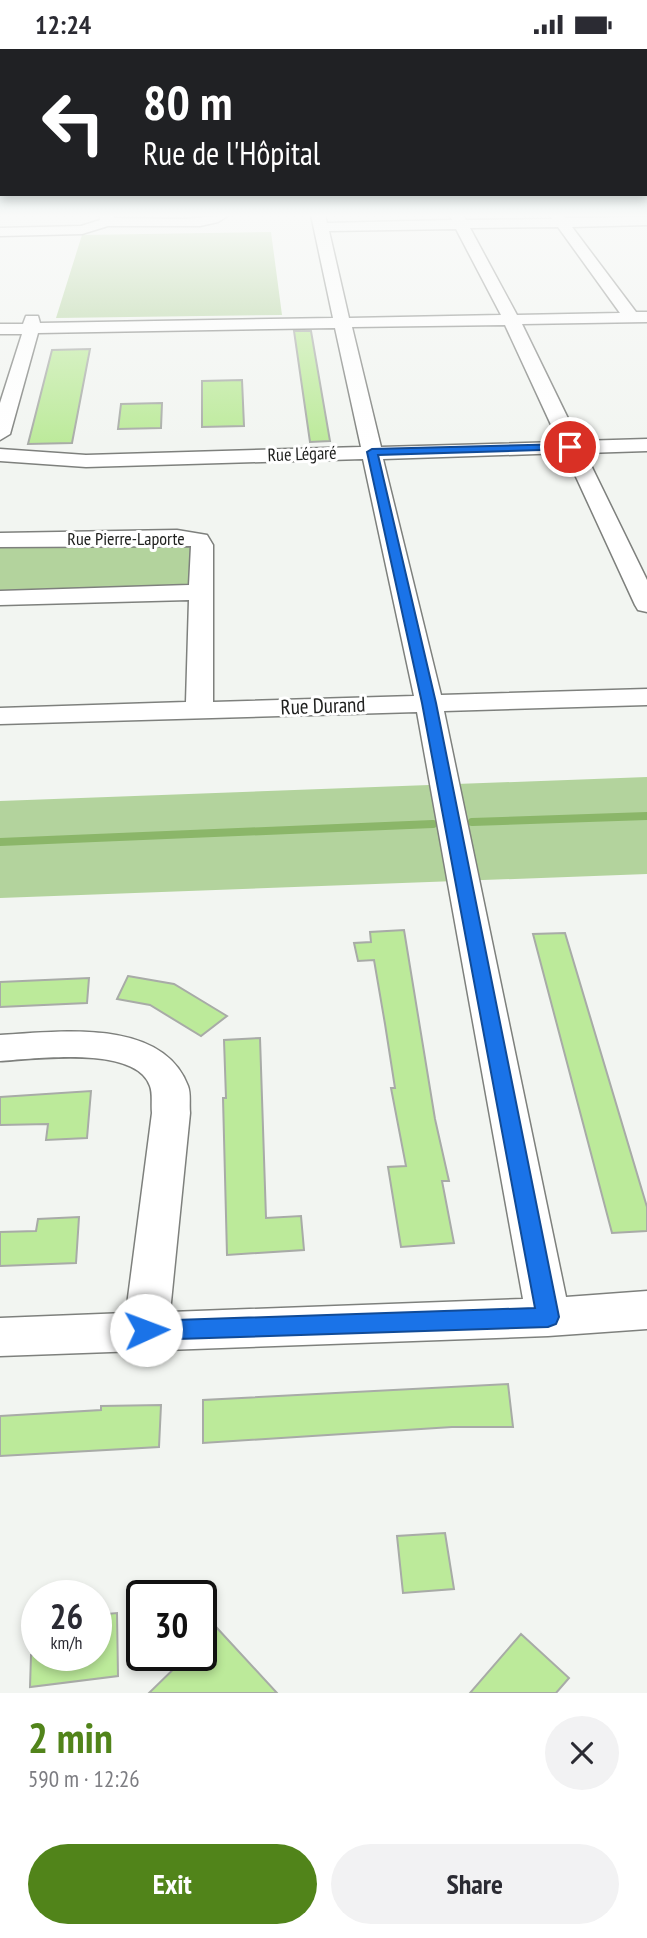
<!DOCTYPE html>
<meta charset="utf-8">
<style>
:root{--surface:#fff;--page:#f2f2f3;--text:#2b2b33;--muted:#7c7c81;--accent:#51841a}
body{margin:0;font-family:"PT Sans Narrow",sans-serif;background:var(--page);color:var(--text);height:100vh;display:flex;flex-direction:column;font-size:26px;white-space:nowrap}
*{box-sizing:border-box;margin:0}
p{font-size:23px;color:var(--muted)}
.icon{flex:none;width:38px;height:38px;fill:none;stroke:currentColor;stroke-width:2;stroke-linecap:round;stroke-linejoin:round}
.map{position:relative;height:1644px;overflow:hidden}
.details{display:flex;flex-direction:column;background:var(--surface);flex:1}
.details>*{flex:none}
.top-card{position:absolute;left:0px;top:0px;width:648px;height:147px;box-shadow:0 4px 10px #0003;background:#202124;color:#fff;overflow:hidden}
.speed{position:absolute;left:21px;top:1531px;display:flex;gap:14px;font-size:35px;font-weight:700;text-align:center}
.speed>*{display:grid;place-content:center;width:91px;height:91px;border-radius:50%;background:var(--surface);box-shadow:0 4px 10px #0003;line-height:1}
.speed small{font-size:18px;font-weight:400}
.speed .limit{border:4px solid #111;border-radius:10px;background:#fff;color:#111}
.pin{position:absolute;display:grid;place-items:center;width:60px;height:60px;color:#fff;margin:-30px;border:4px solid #fff;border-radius:50%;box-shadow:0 2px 7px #0007}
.me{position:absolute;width:77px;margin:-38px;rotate:88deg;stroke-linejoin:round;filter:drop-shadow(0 0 5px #0008)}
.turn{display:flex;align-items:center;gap:24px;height:147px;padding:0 28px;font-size:32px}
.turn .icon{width:91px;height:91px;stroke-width:2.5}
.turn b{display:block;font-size:49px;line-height:60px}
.round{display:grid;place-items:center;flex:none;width:74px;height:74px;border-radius:37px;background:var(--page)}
.head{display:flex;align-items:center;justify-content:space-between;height:119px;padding:0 28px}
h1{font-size:42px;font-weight:600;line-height:52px;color:var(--accent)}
.cta{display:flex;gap:14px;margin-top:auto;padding:14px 28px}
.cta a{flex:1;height:80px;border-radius:42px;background:var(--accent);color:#fff;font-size:28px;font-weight:600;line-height:80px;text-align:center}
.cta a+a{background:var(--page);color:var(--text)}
.status{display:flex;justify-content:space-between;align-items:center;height:49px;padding:0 35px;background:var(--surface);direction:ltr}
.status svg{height:19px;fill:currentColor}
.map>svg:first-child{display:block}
.green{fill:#b3d39d}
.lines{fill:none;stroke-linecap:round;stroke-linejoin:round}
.stream{stroke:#8bb669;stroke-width:8}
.building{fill:#bcea9a;stroke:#a8aba7;stroke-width:2}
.minor-casing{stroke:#7e807d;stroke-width:3}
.minor{fill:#fff;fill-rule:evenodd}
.route{fill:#1a73e8;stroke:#114b97;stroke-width:2}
.labels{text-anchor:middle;stroke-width:6;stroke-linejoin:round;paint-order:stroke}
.far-street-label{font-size:18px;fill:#20211f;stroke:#fff}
.street-label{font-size:21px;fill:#20211f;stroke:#fff}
</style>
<div class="status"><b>12:24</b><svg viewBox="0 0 49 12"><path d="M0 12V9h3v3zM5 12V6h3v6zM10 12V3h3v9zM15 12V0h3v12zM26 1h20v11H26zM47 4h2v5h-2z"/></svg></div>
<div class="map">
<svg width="647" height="1644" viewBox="0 0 647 1644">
<rect width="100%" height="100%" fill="#f2f5f1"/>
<!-- green -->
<path class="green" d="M271,183L282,266L56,269L82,186Z
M189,488L202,543L0,549V491Z
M647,728V825L0,849V752Z"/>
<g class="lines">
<!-- stream -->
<path class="stream" d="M472,773L647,767
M0,793L433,775"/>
</g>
<!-- building -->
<path class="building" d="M294,282H311L330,392L310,393Z
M90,300L72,394L28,395L52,301Z
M242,331L244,377L202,378V332Z
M162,354L161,379L118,380L121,355Z
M404,881L435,1070L449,1132H442L454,1194L401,1198L388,1118L406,1117L391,1039H395L385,975L374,911L358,912L354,894L371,893L370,883Z
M565,884L647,1158V1182L612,1184L533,885Z
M128,927L174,935L227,967L201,987L150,956L117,950Z
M89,929L87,954L0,958V933Z
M260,989L266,1169L301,1167L304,1201L227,1206L223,1049H226L224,991Z
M91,1042L87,1089L46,1091L48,1075L0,1076V1048Z
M79,1168L76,1214L0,1217V1183L36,1182L38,1170Z
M508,1335L513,1378H452L203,1394V1351Z
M161,1356L159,1398L0,1407V1367L101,1361V1357Z
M445,1484L454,1540L403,1544L397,1487Z
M117,1564L118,1627L30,1638L31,1606H96V1566Z
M217,1579L277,1644H149L188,1606H201V1594Z
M521,1585L569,1629L556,1644H470Z"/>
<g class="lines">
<defs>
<path id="minor" d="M100,166H114V169L185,170L229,166L218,173L200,177H108L82,185L0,187V179L81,177L100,171Z
M311,166H325L327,174L452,171L449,166H463L466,171L552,170L549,166H563L565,169L647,168V176L572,178L636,263H647V273L522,275L579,392L647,390V402L585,404L647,531V563L638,561L635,556L565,404L383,410L441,646L647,640V656L444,662L566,1248L647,1242V1280L548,1287L0,1307V1269L126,1264L152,1064C151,1055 153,1045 150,1037C136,996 34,1010 0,1012V986C58,983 162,968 188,1037C191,1045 189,1055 190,1064L170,1263L523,1250L417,663L0,675V659L186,653L189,551L0,556V542L189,536L191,497L0,498V484L177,481L207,486L213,496V653L414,647L363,410L86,418L0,412V400L86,406L361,398L335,279L38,284L10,385L0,391V354L22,285H0V275H23L26,267H38L40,274L333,269ZM558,178L620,264L517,266L470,179ZM456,180L501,266L349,269L329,182ZM505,276L559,393L381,398L352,278Z"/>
</defs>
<!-- minor casing -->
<use href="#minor" class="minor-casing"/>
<!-- minor -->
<use href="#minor" class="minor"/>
</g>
<!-- sky -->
<linearGradient id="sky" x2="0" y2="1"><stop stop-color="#83b5b5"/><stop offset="0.42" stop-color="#f9faf9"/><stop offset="1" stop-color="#f9faf9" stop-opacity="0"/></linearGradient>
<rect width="647" height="396" fill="url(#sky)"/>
<!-- route -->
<path class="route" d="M570,395L575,398L573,400L378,406L436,654L559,1268L556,1275L548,1278L146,1291L138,1288L135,1281L138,1274L146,1272L535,1259L422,654L367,403L372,400Z"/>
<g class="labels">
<!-- far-street labels -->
<g class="far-street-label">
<text transform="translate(302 405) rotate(-2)" y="6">Rue Légaré</text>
<text x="126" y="496">Rue Pierre-Laporte</text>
</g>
<!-- street labels -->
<g class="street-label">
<text transform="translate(323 657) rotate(-2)" y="7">Rue Durand</text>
</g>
</g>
</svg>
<div class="speed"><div>26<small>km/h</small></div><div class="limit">30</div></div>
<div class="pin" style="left:570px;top:398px;background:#d93025"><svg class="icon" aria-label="arrive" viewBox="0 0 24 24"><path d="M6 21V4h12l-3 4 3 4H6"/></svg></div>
<svg class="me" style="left:146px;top:1281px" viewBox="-20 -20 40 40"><circle r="19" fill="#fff"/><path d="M0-13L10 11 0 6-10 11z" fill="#1a73e8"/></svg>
<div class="top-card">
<div class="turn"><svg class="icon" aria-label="left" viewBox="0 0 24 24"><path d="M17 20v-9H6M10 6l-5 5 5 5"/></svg><div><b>80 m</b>Rue de l'Hôpital</div></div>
</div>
</div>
<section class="details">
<div class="head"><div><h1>2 min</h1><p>590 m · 12:26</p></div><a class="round"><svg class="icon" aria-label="close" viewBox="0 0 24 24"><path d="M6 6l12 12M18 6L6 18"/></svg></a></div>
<div class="cta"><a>Exit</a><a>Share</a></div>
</section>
